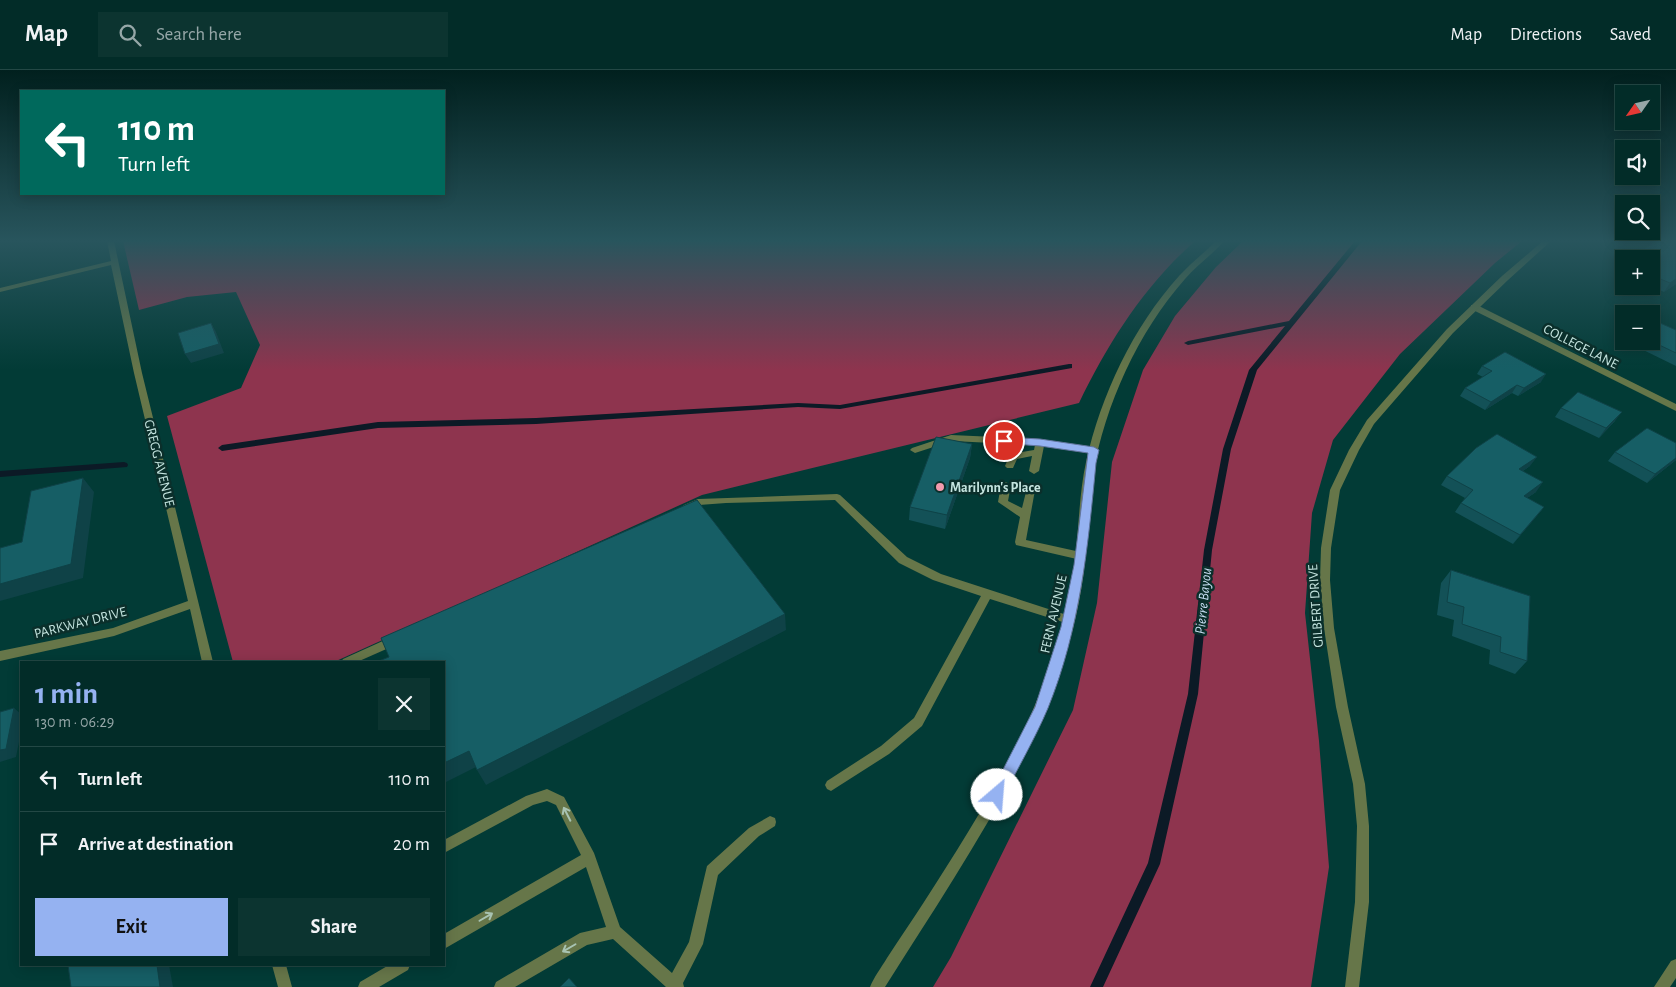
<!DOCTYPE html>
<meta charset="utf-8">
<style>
:root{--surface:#022c28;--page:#0c3430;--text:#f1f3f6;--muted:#96a7a8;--line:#234845;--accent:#95b2f1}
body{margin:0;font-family:"Alegreya Sans",sans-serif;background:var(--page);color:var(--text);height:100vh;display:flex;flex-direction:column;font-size:19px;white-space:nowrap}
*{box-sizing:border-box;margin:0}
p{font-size:16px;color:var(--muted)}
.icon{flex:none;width:28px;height:28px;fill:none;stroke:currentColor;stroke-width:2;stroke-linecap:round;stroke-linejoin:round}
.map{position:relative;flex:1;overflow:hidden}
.details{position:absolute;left:20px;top:591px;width:425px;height:305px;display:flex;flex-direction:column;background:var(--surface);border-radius:0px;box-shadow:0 2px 12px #0003,0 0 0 1px var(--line)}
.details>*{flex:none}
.banner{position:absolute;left:20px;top:20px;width:425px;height:105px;border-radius:0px;box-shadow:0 2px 12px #0003,0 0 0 1px var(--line);background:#00695c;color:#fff;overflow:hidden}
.needle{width:32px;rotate:236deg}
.buttons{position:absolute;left:1615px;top:15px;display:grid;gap:10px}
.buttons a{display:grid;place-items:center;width:45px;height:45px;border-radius:0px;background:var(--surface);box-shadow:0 2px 12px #0003,0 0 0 1px var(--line);font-size:25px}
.pin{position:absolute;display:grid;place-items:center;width:42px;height:42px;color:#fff;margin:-21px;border:2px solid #fff;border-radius:50%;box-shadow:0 1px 5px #0007}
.me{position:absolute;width:55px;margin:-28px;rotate:27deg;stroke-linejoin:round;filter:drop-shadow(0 0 4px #0008)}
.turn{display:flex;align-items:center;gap:18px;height:105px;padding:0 15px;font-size:22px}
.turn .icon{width:65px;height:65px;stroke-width:2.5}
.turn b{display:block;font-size:35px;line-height:42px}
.round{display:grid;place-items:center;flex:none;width:52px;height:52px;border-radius:0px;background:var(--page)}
.summary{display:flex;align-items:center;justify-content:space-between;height:85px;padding:0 15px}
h1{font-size:30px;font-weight:700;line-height:38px;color:var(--accent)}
.primary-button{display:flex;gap:10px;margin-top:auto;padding:10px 15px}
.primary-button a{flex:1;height:58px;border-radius:0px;background:var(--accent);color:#111;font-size:20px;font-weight:700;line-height:58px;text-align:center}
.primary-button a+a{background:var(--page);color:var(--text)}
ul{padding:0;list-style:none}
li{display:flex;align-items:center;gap:15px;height:65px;padding:0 15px;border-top:1px solid var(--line)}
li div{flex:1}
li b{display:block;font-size:19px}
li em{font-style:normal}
header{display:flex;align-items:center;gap:30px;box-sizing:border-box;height:70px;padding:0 25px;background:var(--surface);border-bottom:1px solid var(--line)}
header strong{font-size:24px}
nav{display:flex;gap:28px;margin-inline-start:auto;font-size:18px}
.search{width:350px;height:45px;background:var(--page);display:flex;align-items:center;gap:12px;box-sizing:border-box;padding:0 18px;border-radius:0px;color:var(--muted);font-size:19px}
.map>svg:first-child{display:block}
.green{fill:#8e344e}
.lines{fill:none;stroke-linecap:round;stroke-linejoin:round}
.stream{fill:#0c1a26;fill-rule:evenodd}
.service{fill:#667649;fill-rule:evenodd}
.minor{fill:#667649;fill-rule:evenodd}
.tertiary{fill:#667649;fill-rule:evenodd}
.wall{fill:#135157}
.shaded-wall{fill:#0f4247}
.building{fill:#165e65;stroke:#0f4247}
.oneway{stroke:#a8c3b2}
.route{fill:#95b2f1;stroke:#61749d}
.poi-dot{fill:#f29aae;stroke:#0b2f2b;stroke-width:2}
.labels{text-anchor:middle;stroke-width:5;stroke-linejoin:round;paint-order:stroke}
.street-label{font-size:14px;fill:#c4e4df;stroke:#0b2f2b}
.poi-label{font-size:14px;font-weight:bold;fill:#c4e4df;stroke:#0b2f2b;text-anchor:start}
.water-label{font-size:15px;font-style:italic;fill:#c8dff3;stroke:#0b2f2b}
</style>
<header>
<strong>Map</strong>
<div class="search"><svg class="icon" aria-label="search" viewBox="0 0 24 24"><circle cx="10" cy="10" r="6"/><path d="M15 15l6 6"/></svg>Search here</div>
<nav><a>Map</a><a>Directions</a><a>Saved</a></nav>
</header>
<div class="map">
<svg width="1676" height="917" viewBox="0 0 1676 917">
<rect width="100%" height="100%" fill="#023b36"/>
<!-- green -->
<path class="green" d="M123,171H1195C1144,216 1108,273 1079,333L702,425L334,592H233L167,346L241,318L260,275L236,222L187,227L139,240Z
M1243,171H1522L1495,193L1400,284L1333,370L1312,443L1305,543L1319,671L1329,797L1311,917H933L951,887L1073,640L1097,533L1112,392L1143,300L1175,246L1216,197Z"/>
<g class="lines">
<!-- stream -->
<path class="stream" d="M1355,171H1362L1257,300L1231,379L1212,480L1198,624L1160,794L1103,917H1090L1148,793L1188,624L1204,480L1223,379L1249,300L1285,256L1188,275L1184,273L1188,271L1289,251Z
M1069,294H1072V298L840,339L798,337L536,354L378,358L222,381L218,378L222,375L378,352L536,348L798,333L840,335Z
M124,392L127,393L128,395L127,397L0,407V401Z"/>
<!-- service -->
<path class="service" d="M951,365L1040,369L1094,378L1099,381L1094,384L1044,376L1039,401L1034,404L1029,401L1032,386L1017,389L1013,398H1007L1005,396L1010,384L1034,380L1035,375L952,371L915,383L910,380L912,378Z
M1006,412L1011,415L1008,431L1022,438L1027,418L1030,417L1035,420L1026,470L1085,483L1086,486L1085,489L1081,490L1016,475L1015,472L1020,447L998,432L1001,415Z
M837,424L840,425L907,487L941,504L1073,547L1074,550L1073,553L1069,554L990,529L922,656L889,684L831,721L827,719L825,715L827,711L881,676L914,648L981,526L933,510L899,493L835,430L726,433L699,435L687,441L682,437L684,435L698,429Z
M396,565L400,567L402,570L400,573L357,592H341L343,589Z
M547,719L564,727L594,783L620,857L672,903L689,872L707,796L749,758L770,746L775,748L776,752L775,756L759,766L718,805L703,874L683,913L684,917H666L613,869L587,875L515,917H494L496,912L580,863L606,857L586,797L444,879V864L581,785L556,735L547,731L533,735L444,783V770L526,726Z
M389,895H410L408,900L379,917H358L360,912Z"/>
<!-- minor -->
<path class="minor" d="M107,171H114L142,303L213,592H202L190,539L114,566L0,591V581L113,558L188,531L134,303L111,195L0,222V218L111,191Z
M1471,235H1477L1676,334V341L1471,239Z
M1676,889V908L1670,917H1654L1671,891Z
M272,895H286L292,917H278Z"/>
<!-- tertiary -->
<path class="tertiary" d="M1216,171H1224C1212,185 1197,195 1185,209C1138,262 1105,335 1093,404C1089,433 1088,463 1085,492C1081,528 1073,564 1061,598C1020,713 950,814 885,917H870C874,907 881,898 887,888C899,869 912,851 924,832C963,771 1003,709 1032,642C1051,598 1066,552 1073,505C1079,468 1078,429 1086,392C1101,325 1133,257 1179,206C1191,193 1204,183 1216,171Z
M1543,171H1551L1508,210L1453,263L1374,354L1359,380L1340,420L1331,478L1330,510L1334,558L1348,637L1365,714L1369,756V832L1359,917H1345L1355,832L1357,756L1353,714L1336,637L1324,558L1320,510L1321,478L1330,420L1349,380L1367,350L1447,259L1502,206Z"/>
</g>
<!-- wall -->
<path class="wall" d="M1651,189L1676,214L1664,222L1651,216Z
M1624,191V204L1616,201L1622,192Z
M1676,260V296L1631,274L1633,271H1651Z
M1482,296L1541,312L1518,326L1512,323L1485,340L1460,326L1465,318L1483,307L1477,304Z
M1561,338L1615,351L1599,368L1555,347Z
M972,374L970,388L945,459L909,450L910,437Z
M1615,382L1676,390L1647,413L1608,391Z
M1530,396L1523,401L1536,422L1527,428L1544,437L1513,474L1455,442L1461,433L1465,428L1441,415L1447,406Z
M1451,500L1527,591L1515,604L1489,594L1490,580L1452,566L1454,550L1437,545L1441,513Z"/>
<!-- shaded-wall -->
<path class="shaded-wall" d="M1676,209V214L1664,222L1670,213Z
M211,253L216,262L224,283L191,293L185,284Z
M1546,304L1541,312L1518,326L1524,318Z
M1517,315L1512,323L1485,340L1491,332Z
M1622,342L1615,351L1599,368L1606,358Z
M972,374L970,388L945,459L947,445Z
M1537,387L1530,396L1513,408L1519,399Z
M1676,388V390L1647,413L1655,404Z
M83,408L94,422L83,508L0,531V514Z
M1543,412L1536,422L1517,435L1524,426Z
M1544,437L1537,446L1513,474L1520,465Z
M785,544L786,560L486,715L477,700Z
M14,638L21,644V662L16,687L0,692V680Z
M469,681L478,696L444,713V693Z
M157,895H169L173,917H160Z"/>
<!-- building -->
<path class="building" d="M1657,171H1676V209L1670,213L1651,205V189H1627Z
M1651,249L1676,260V283L1651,271Z
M211,253L219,274L185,284L178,263Z
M1505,282L1546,304L1524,318L1517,315L1491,332L1465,318L1492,301L1482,296Z
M1578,322L1622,342L1606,358L1561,338Z
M1647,358L1676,373V388L1655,404L1615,382Z
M1497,364L1537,387L1519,399L1543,412L1524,426L1544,437L1520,465L1461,433L1473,420L1447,406L1476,378Z
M936,367L972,374L947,445L910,437Z
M83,408L71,494L0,514V478L22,472L31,421Z
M697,430L785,544L477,700L469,681L444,693V592H376L389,587L381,568Z
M1451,500L1530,526L1527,591L1500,582L1501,567L1462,554L1464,537L1447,532Z
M14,638L6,679L0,680V642Z
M68,895H157L160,917H71Z
M569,908L577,917H560Z"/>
<!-- one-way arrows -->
<defs><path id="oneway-shaft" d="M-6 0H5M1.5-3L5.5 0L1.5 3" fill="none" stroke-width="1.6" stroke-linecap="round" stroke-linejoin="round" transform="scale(1.25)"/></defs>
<g class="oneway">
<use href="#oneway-shaft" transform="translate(567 744) rotate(-117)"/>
<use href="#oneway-shaft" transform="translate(486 847) rotate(-30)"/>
<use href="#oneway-shaft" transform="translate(569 878) rotate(150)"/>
</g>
<!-- sky -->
<linearGradient id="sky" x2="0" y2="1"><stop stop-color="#01201e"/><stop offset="0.57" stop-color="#28555d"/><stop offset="1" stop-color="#28555d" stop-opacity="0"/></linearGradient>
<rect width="1676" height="300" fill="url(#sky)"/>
<!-- route -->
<path class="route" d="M1004,367L1040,369L1094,377L1099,380L1096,393C1088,477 1080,559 1048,638C1035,669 1017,699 1002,730L997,732L992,730L990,725L1035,637L1061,557L1074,495L1088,383L1040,376L1001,373L999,371Z"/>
<!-- markers -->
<circle class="poi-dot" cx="940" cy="417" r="5"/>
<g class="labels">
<!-- street labels -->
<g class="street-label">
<text transform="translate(1581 276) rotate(27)" y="5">COLLEGE LANE</text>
<text transform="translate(160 393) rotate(76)" y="5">GREGG AVENUE</text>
<text transform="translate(1315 536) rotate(-94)" y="5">GILBERT DRIVE</text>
<text transform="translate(1053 544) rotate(-77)" y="5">FERN AVENUE</text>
<text transform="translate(80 552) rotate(-14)" y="5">PARKWAY DRIVE</text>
</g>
<!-- poi labels -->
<g class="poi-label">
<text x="950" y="422">Marilynn's Place</text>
</g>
<!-- water labels -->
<g class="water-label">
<text transform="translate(1203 531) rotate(-84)" y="5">Pierre Bayou</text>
</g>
</g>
</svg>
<div class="buttons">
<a><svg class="needle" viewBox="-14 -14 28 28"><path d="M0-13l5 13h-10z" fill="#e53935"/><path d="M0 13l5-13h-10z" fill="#96a7a8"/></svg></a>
<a><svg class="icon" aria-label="sound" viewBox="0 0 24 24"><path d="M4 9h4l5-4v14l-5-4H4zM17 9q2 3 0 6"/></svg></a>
<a><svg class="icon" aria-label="search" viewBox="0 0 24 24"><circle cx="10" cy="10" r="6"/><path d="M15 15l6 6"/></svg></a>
<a>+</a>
<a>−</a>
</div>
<div class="pin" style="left:1004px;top:371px;background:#d93025"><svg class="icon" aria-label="arrive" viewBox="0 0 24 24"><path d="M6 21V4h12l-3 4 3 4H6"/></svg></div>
<svg class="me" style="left:997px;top:725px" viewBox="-20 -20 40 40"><circle r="19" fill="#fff"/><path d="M0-13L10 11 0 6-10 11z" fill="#95b2f1"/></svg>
<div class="banner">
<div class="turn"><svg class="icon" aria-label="left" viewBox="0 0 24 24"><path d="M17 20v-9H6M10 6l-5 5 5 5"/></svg><div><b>110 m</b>Turn left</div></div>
</div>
<section class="details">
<div class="summary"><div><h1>1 min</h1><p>130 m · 06:29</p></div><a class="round"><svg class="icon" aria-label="close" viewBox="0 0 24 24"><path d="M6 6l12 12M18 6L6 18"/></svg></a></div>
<ul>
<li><svg class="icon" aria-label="left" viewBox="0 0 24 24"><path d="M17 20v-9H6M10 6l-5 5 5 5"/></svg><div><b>Turn left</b></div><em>110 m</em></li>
<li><svg class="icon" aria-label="arrive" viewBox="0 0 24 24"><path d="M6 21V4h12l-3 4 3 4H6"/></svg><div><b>Arrive at destination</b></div><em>20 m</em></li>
</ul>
<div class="primary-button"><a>Exit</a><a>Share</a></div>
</section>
</div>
